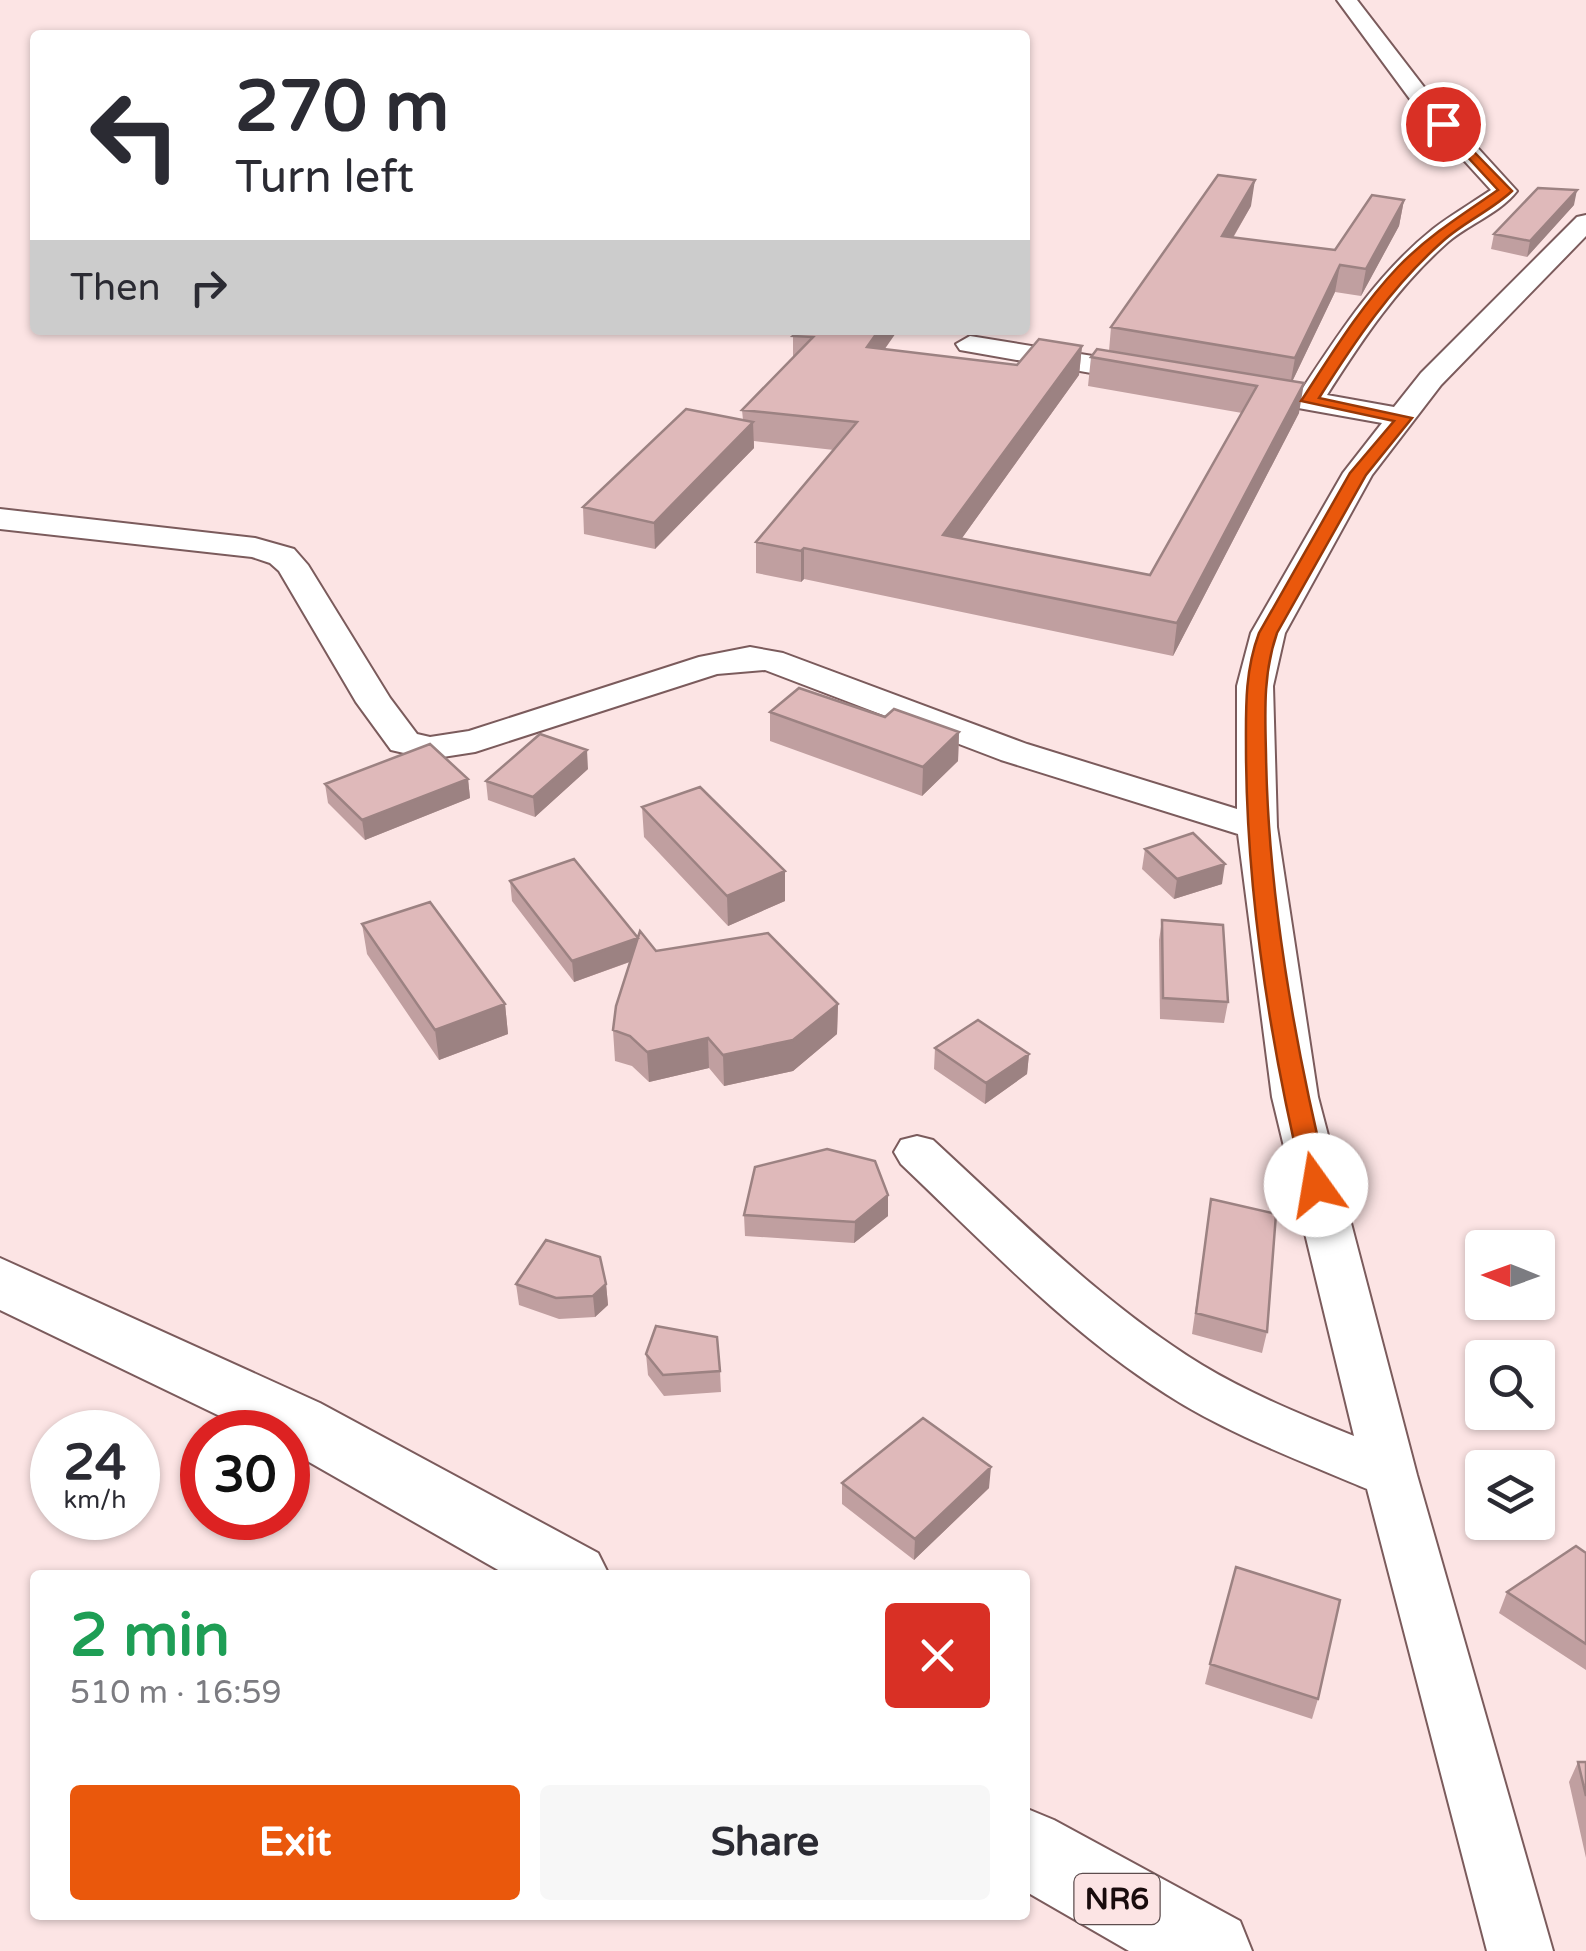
<!DOCTYPE html>
<meta charset="utf-8">
<style>
:root{--surface:#fff;--page:#f7f7f7;--text:#2b2b33;--muted:#7c7c81;--accent:#ea580c}
body{margin:0;font-family:"Varela Round",sans-serif;background:var(--page);color:var(--text);height:100vh;display:flex;flex-direction:column;font-size:38px;white-space:nowrap}
*{box-sizing:border-box;margin:0}
p{font-size:32px;color:var(--muted)}
.icon{flex:none;width:55px;height:55px;fill:none;stroke:currentColor;stroke-width:2;stroke-linecap:round;stroke-linejoin:round}
.map{position:relative;flex:1;overflow:hidden}
.side{position:absolute;left:30px;top:1570px;width:1000px;height:350px;display:flex;flex-direction:column;background:var(--surface);border-radius:10px;box-shadow:0 2px 8px #0004}
.side>*{flex:none}
.hud{position:absolute;left:30px;top:30px;width:1000px;height:305px;border-radius:10px;box-shadow:0 2px 8px #0004;background:#fff;color:var(--text);overflow:hidden}
.needle{width:65px;rotate:271deg}
.tools{position:absolute;left:1465px;top:1230px;display:grid;gap:20px}
.tools a{display:grid;place-items:center;width:90px;height:90px;border-radius:10px;background:var(--surface);box-shadow:0 2px 8px #0004;font-size:50px}
.speed{position:absolute;left:30px;top:1410px;display:flex;gap:20px;font-size:50px;font-weight:700;text-align:center}
.speed>*{display:grid;place-content:center;width:130px;height:130px;border-radius:50%;background:var(--surface);box-shadow:0 2px 8px #0004;line-height:1}
.speed small{font-size:25px;font-weight:400}
.speed .limit{border:15px solid #d22;background:#fff;color:#111}
.pin{position:absolute;display:grid;place-items:center;width:85px;height:85px;color:#fff;margin:-42px;border:5px solid #fff;border-radius:50%;box-shadow:0 2px 10px #0007}
.me{position:absolute;width:110px;margin:-55px;rotate:347deg;stroke-linejoin:round;filter:drop-shadow(0 0 8px #0008)}
.turn{display:flex;align-items:center;gap:35px;height:210px;padding:0 40px;font-size:45px}
.turn .icon{width:130px;height:130px;stroke-width:2.5}
.turn b{display:block;font-size:70px;line-height:85px}
.then{display:flex;align-items:center;height:95px;padding:0 40px;background:#0003;gap:20px;font-size:38px}
.round{display:grid;place-items:center;flex:none;width:105px;height:105px;border-radius:10px;background:var(--page)}
.headline{display:flex;align-items:center;justify-content:space-between;height:170px;padding:0 40px}
h1{font-size:60px;font-weight:700;line-height:75px;color:#1e9e55}
.cta{display:flex;gap:20px;margin-top:auto;padding:20px 40px}
.cta a{flex:1;height:115px;border-radius:10px;background:var(--accent);color:#fff;font-size:40px;font-weight:700;line-height:115px;text-align:center}
.cta a+a{background:var(--page);color:var(--text)}
.map>svg:first-child{display:block}
.lines{fill:none;stroke-linecap:round;stroke-linejoin:round}
.minor-casing{stroke:#7b5b5c;stroke-width:4}
.primary-casing{stroke:#7b5b5c;stroke-width:4}
.minor{fill:#fff;fill-rule:evenodd}
.primary{fill:#fff;fill-rule:evenodd}
.wall{fill:#c09fa0}
.shaded-wall{fill:#9c8282}
.building{fill:#dfb9ba;stroke:#9c8282;stroke-width:2.5}
.route{fill:#ea580c;stroke:#983908;stroke-width:2.5}
.labels{text-anchor:middle;stroke-width:8;stroke-linejoin:round;paint-order:stroke}
.shield{fill:#fce4e4;stroke:#5d4d4e;stroke-width:2.5}
.shield-label{font-size:30px;font-weight:bold;fill:#190c0d}
</style>
<div class="map">
<svg width="1586" height="1951" viewBox="0 0 1586 1951">
<rect width="100%" height="100%" fill="#fce4e4"/>
<g class="lines">
<defs>
<path id="minor" d="M1337,0H1357L1434,100L1517,191C1500,213 1469,224 1448,242C1398,286 1362,340 1327,395L1394,407L1421,373L1577,217L1586,215V236L1441,385L1372,475L1285,633L1273,686L1277,827L1318,1097L1417,1475L1553,1951H1487L1367,1489C1299,1460 1228,1434 1166,1394C1067,1331 985,1244 901,1164L894,1152L901,1140L917,1136L933,1140C1019,1219 1103,1304 1202,1365C1250,1394 1302,1415 1354,1436L1272,1097L1238,834L1001,760L765,670L717,674L475,752L430,759L391,750L356,702L279,571L270,563L252,557L0,529V509L255,538L294,549L308,565L390,698L417,734L430,737L469,731L699,657L750,647L783,653L1027,744L1237,809V686L1251,633L1343,473L1382,423L1287,406L1277,403L1273,397L1277,391H1301C1339,333 1378,273 1433,229C1451,215 1472,203 1491,190L1418,110Z
M970,336L1148,365L1158,368L1162,374L1158,380L1148,383L960,350L956,344Z"/>
<path id="primary" d="M0,1258L320,1403L598,1553L609,1575H507L288,1450V1432H253L0,1310Z
M1025,1808L1054,1820L1240,1921L1252,1951H1129L1025,1891Z"/>
</defs>
<!-- minor casing -->
<use href="#minor" class="minor-casing"/>
<!-- primary casing -->
<use href="#primary" class="primary-casing"/>
<!-- minor -->
<use href="#minor" class="minor"/>
<!-- primary -->
<use href="#primary" class="primary"/>
</g>
<!-- wall -->
<path class="wall" d="M1404,200L1399,226L1361,296L1335,292L1292,382L1299,413L1173,656L804,579L801,582L756,573V542L834,450L754,441V448L655,549L584,534L583,507L743,420L742,410L793,358V336L800,330L885,349L1017,365L1082,346L1079,375L962,538L1150,575L1242,413L1088,386L1091,357L1109,351L1111,327L1251,206L1233,238L1335,250Z
M1574,205L1527,257L1491,249L1494,234Z
M770,712L885,717L959,732L958,761L922,796L770,741Z
M588,769L535,817L488,800L486,781Z
M468,779L470,798L365,840L328,803L325,784Z
M642,807L785,901L728,926L644,837Z
M1145,849L1222,884L1174,899L1142,869Z
M510,881L638,937L656,951L838,1004L837,1034L793,1071L724,1086L709,1068L649,1082L632,1066L615,1061L613,1030L630,962L574,982L512,901Z
M1162,920L1228,1002L1224,1023L1160,1019L1159,940Z
M362,924L505,1004L508,1034L439,1060L367,954Z
M935,1048L1029,1054L1027,1074L985,1104L934,1069Z
M1211,1199L1267,1332L1262,1353L1192,1334Z
M744,1215L888,1216L854,1243L745,1236Z
M516,1284H606L608,1305L595,1317L559,1319L519,1305Z
M646,1354L720,1371L721,1392L664,1396L648,1375Z
M842,1483L989,1488L914,1560L842,1504Z
M1586,1553V1670L1499,1613L1507,1592Z
M1210,1664L1318,1699L1312,1719L1205,1684Z
M1578,1762H1586V1858L1569,1782Z"/>
<!-- shaded-wall -->
<path class="shaded-wall" d="M1255,180L1251,206L1218,263L1222,236Z
M1577,190L1574,205L1527,257L1530,241Z
M1404,200L1399,226L1361,296L1366,269Z
M1340,265L1335,292L1290,386L1295,358Z
M879,330H898L866,376L867,347Z
M1082,346L1079,375L942,566L943,535Z
M1304,383L1299,413L1173,656L1177,623Z
M753,422L754,448L655,549L654,523Z
M804,548V579L801,582V551Z
M959,732L958,761L922,796L923,767Z
M587,750L588,769L535,817L533,797Z
M468,779L470,798L365,840L362,820Z
M1225,864L1222,884L1174,899L1177,879Z
M785,871V901L728,926L727,896Z
M638,938L640,958L574,982L572,961Z
M505,1004L508,1034L439,1060L435,1030Z
M838,1004L837,1034L793,1071L724,1086L723,1055Z
M708,1038L709,1068L649,1082L647,1052Z
M1029,1054L1027,1074L985,1104L986,1083Z
M888,1195V1216L854,1243L855,1222Z
M606,1284L608,1305L595,1317L593,1296Z
M991,1467L989,1488L914,1560L915,1539Z"/>
<!-- building -->
<path class="building" d="M1218,175L1255,180L1222,236L1335,250L1372,195L1404,200L1366,269L1340,265L1295,358L1111,327Z
M1538,188L1577,190L1530,241L1494,234Z
M800,330H879L867,347L1017,365L1039,339L1082,346L943,535L1150,575L1257,386L1091,357L1097,349L1304,383L1177,623L804,548L801,551L756,542L857,422L742,410L813,337L793,336Z
M686,409L753,422L654,523L583,507Z
M799,688L885,717L894,709L959,732L923,767L770,712Z
M540,734L587,750L533,797L486,781Z
M430,744L468,779L362,820L325,784Z
M700,787L785,871L727,896L642,807Z
M1193,833L1225,864L1177,879L1145,849Z
M574,859L638,938L572,961L510,881Z
M430,902L505,1004L435,1030L362,924Z
M1162,920L1223,925L1228,1002L1163,998Z
M640,931L656,951L768,933L838,1004L793,1040L723,1055L708,1038L647,1052L630,1036L613,1030L616,1006Z
M978,1020L1029,1054L986,1083L935,1048Z
M827,1149L875,1161L888,1195L855,1222L744,1215L755,1167Z
M1211,1199L1276,1214L1267,1332L1196,1313Z
M546,1240L600,1257L606,1284L593,1296L556,1298L516,1284Z
M656,1326L717,1337L720,1371L663,1375L646,1354Z
M923,1418L991,1467L915,1539L842,1483Z
M1576,1546L1586,1553V1644L1507,1592Z
M1236,1567L1340,1600L1318,1699L1210,1664Z
M1578,1762H1586V1796Z"/>
<!-- route -->
<path class="route" d="M1443,120L1512,191C1492,210 1464,222 1443,241C1392,286 1355,341 1319,398L1412,418L1366,475L1277,633C1263,673 1265,712 1266,754C1268,896 1295,1047 1329,1185L1325,1191H1308L1304,1185C1271,1047 1247,895 1246,754C1246,712 1244,673 1259,633L1350,473L1394,421L1301,401C1331,355 1360,307 1398,267C1428,236 1463,214 1498,190L1439,126Z"/>
<g class="labels">
<!-- shield labels -->
<rect class="shield" x="1074.5" y="1874" width="85" height="50" rx="8"/>
<g class="shield-label">
<text x="1117" y="1909">NR6</text>
</g>
</g>
</svg>
<div class="tools">
<a><svg class="needle" viewBox="-14 -14 28 28"><path d="M0-13l5 13h-10z" fill="#e53935"/><path d="M0 13l5-13h-10z" fill="#7c7c81"/></svg></a>
<a><svg class="icon" aria-label="search" viewBox="0 0 24 24"><circle cx="10" cy="10" r="6"/><path d="M15 15l6 6"/></svg></a>
<a><svg class="icon" aria-label="layers" viewBox="0 0 24 24"><path d="M12 4l9 5-9 5-9-5zM3 14l9 5 9-5"/></svg></a>
</div>
<div class="speed"><div>24<small>km/h</small></div><div class="limit">30</div></div>
<div class="pin" style="left:1443px;top:124px;background:#d93025"><svg class="icon" aria-label="arrive" viewBox="0 0 24 24"><path d="M6 21V4h12l-3 4 3 4H6"/></svg></div>
<svg class="me" style="left:1316px;top:1185px" viewBox="-20 -20 40 40"><circle r="19" fill="#fff"/><path d="M0-13L10 11 0 6-10 11z" fill="#ea580c"/></svg>
<div class="hud">
<div class="turn"><svg class="icon" aria-label="left" viewBox="0 0 24 24"><path d="M17 20v-9H6M10 6l-5 5 5 5"/></svg><div><b>270 m</b>Turn left</div></div>
<div class="then">Then<svg class="icon" aria-label="right" viewBox="0 0 24 24"><path d="M7 20v-9h11M14 6l5 5-5 5"/></svg></div>
</div>
<section class="side">
<div class="headline"><div><h1>2 min</h1><p>510 m · 16:59</p></div><a class="round" style="background:#d93025;color:#fff"><svg class="icon" aria-label="close" viewBox="0 0 24 24"><path d="M6 6l12 12M18 6L6 18"/></svg></a></div>
<div class="cta"><a>Exit</a><a>Share</a></div>
</section>
</div>
